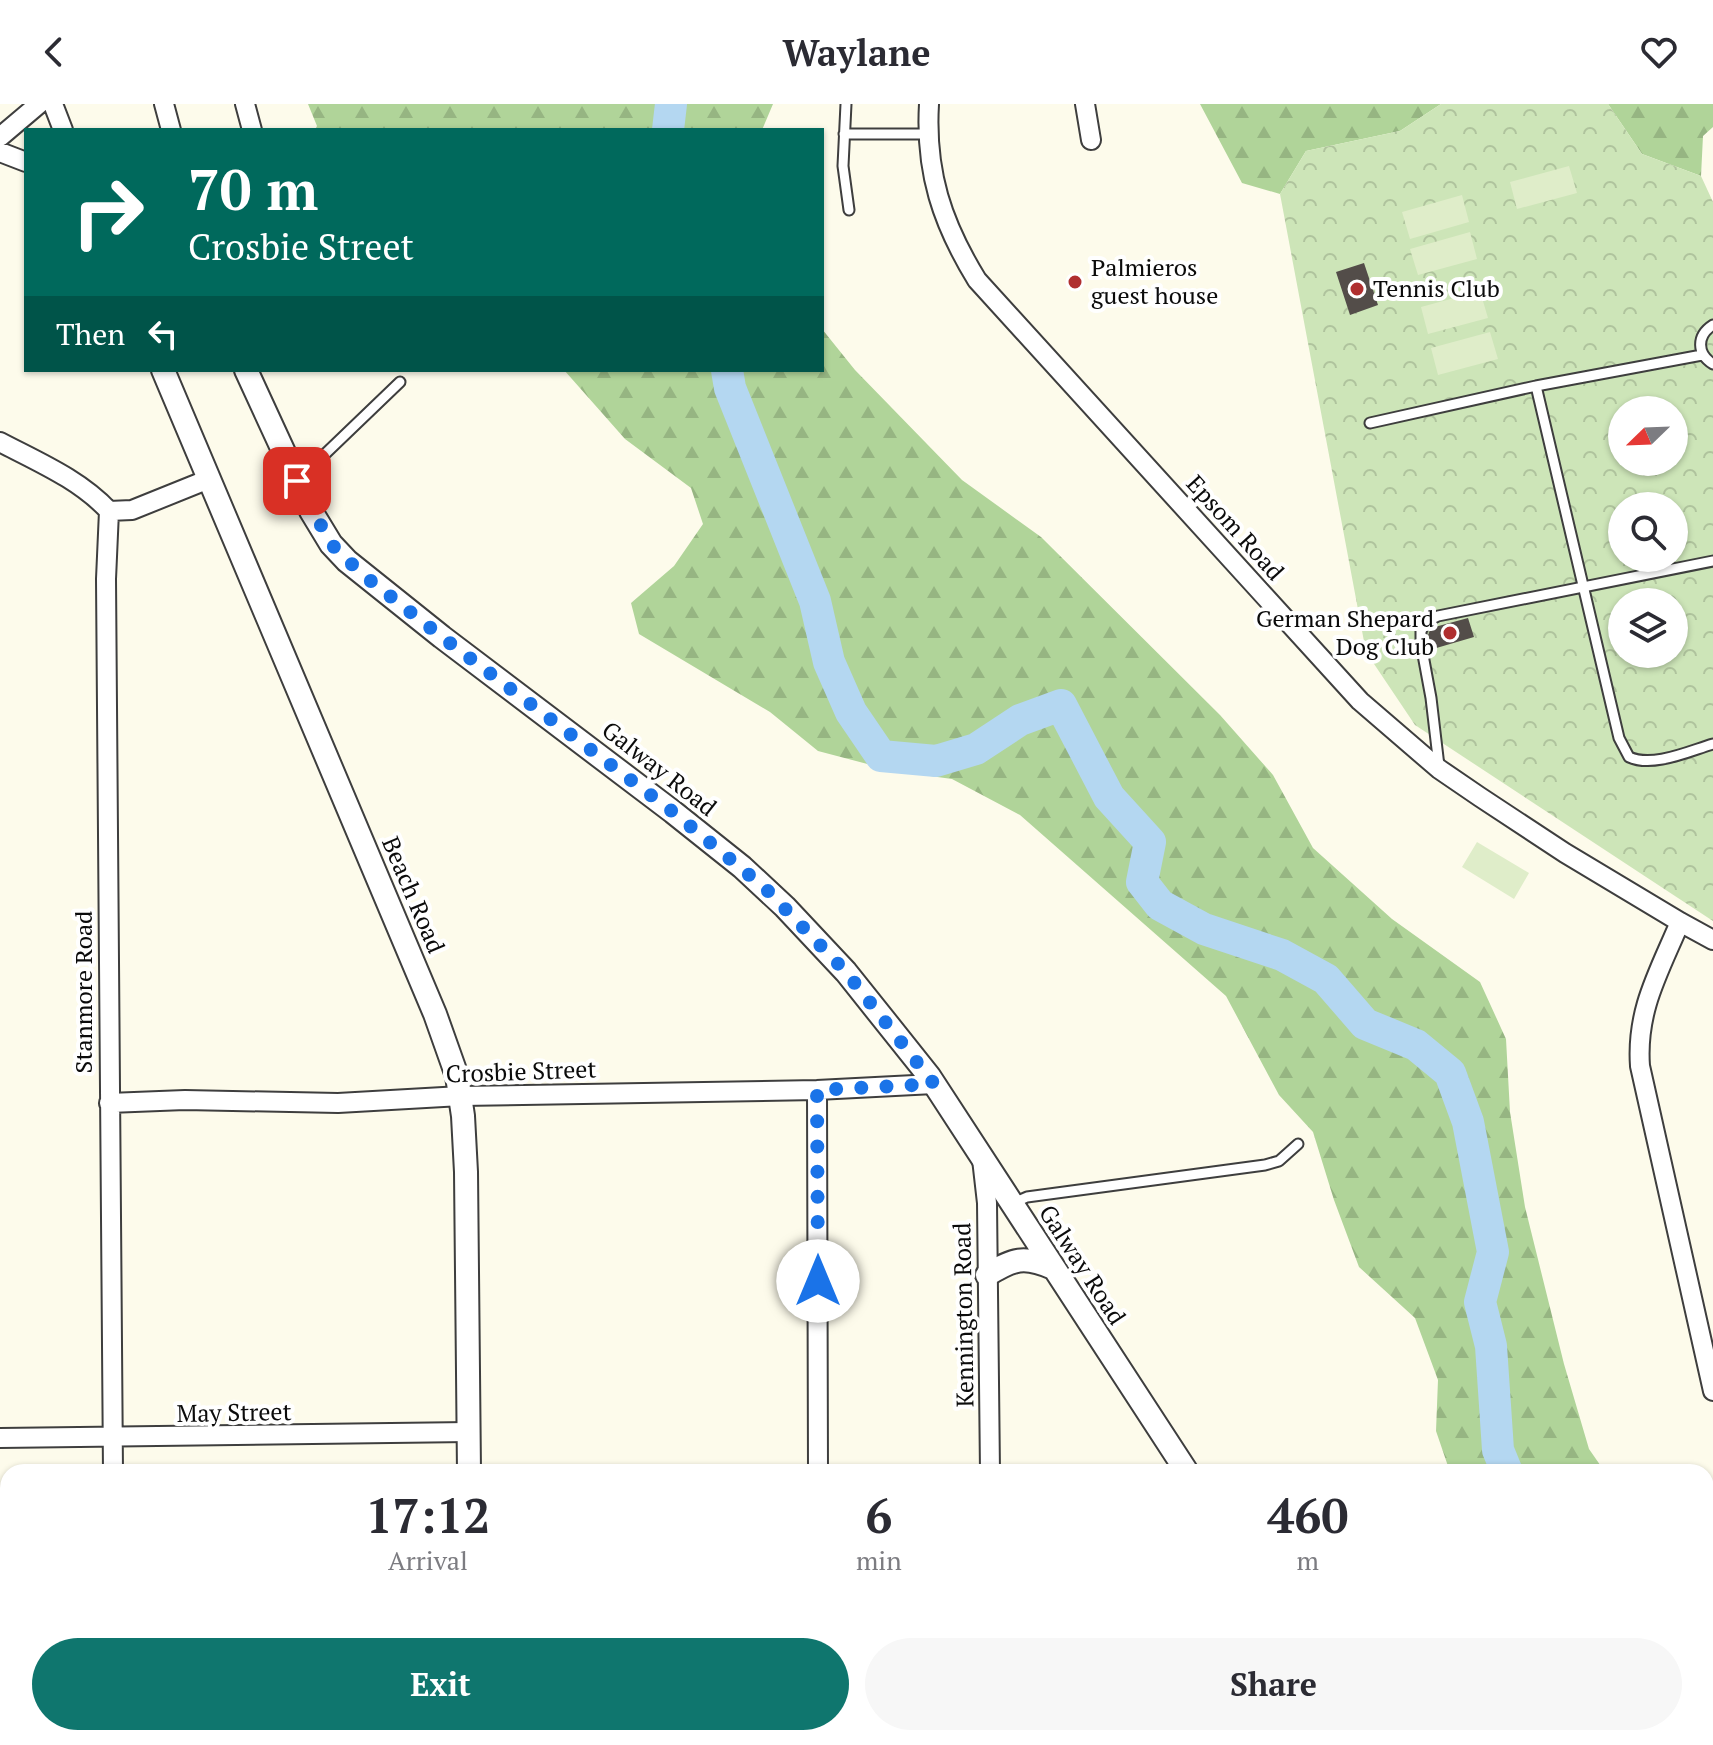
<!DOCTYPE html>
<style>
:root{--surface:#fff;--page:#f7f7f7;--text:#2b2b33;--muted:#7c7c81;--accent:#0f766e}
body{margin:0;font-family:"PT Serif",serif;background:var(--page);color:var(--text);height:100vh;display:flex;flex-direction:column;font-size:30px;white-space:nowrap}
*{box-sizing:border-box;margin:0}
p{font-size:26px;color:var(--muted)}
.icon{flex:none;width:44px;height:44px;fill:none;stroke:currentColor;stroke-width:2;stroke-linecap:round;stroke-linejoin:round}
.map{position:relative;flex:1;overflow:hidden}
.details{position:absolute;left:0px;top:1360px;width:1714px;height:282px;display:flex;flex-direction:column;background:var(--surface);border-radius:24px 24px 0 0;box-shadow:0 2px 6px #0004}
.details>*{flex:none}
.guide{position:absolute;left:24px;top:24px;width:800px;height:244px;border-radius:0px;box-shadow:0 2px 6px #0004;background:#00695c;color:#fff;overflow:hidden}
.needle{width:52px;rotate:247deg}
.buttons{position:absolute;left:1608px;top:292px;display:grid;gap:16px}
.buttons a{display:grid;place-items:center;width:80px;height:80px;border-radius:50%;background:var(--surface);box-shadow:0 2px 6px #0004;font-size:40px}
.pin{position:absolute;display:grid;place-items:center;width:68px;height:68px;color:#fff;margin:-34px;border-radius:16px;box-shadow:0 4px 12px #0006}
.me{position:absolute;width:88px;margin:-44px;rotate:0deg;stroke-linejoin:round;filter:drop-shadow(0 0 6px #0008)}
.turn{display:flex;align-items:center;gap:28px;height:168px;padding:0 32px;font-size:36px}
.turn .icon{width:104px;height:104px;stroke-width:2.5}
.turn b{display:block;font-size:56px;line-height:68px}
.then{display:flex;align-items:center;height:76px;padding:0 32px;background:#0003;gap:16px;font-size:30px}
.eta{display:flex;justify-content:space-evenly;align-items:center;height:136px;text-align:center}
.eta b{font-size:48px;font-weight:700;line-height:56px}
.button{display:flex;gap:16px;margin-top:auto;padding:16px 32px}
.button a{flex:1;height:92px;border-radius:48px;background:var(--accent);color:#fff;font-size:32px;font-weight:700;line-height:92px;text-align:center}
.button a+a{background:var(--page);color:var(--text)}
header{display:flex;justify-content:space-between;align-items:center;height:104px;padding:0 32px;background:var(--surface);font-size:36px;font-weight:700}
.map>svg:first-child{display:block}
.forest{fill:url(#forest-firs)}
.park{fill:url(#park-crowns);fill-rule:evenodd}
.pitch{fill:#dfedc9}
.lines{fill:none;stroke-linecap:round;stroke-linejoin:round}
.river{stroke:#b4d7f1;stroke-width:32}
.building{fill:#534d49}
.service-casing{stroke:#3e3e3e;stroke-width:13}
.minor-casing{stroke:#3e3e3e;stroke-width:22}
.tertiary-casing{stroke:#3e3e3e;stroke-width:26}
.service{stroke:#fff;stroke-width:9}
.minor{stroke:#fff;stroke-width:18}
.tertiary{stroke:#fff;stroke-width:22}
.route{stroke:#1a73e8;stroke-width:14;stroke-dasharray:0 25.2}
.poi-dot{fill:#b02f2f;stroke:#fff;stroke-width:3}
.labels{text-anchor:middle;stroke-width:8;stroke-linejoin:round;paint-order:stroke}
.poi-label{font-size:24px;fill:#0b0b0b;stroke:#fff;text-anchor:start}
.street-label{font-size:24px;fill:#0b0b0b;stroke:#fff}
</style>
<header><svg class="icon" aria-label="back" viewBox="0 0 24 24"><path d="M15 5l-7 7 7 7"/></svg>Waylane<svg class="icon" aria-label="heart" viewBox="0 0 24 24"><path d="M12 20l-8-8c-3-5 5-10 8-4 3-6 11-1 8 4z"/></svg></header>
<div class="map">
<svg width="1713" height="1641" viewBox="0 0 1713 1641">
<defs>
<pattern id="forest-firs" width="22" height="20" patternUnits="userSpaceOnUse" patternTransform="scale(2)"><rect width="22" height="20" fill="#b0d499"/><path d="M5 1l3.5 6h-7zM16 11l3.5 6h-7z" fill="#96b582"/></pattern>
<pattern id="park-crowns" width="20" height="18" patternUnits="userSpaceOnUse" patternTransform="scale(2)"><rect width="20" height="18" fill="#cde5b8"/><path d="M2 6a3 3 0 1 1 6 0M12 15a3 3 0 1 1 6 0" fill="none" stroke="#afc39d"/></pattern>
</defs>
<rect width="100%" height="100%" fill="#fdfbeb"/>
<!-- forest -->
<path class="forest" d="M308,0H773L762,26H315L317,22Z
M1200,0H1441L1400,27L1306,47L1280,90L1242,79Z
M1608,0H1713V23L1703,32L1701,72L1642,50Z
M822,225L855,266L962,376L1041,433L1220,611L1273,671L1313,744L1392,815L1480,878L1506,935L1510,1008L1525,1103L1564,1260L1589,1345L1605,1368H1450L1436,1327L1438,1276L1415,1214L1359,1163L1334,1096L1313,1028L1279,991L1226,892L1020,711L952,675L894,667L818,647L770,608L639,530L631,499L674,462L703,420L691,384L625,335L564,266H822Z
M1706,1423L1713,1441V1631L1706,1633Z
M1534,1634H1705L1692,1641H1534Z"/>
<!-- park -->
<path class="park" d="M1441,0H1608L1642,50L1701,72L1713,98V817L1415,621L1366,548L1280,90L1306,47L1400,27ZM1622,306H1674V358H1622ZM1622,402H1674V454H1622ZM1622,498H1674V550H1622Z"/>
<!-- pitch -->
<path class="pitch" d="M1569,62L1577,89L1517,105L1510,78Z
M1462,91L1469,118L1410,135L1402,108Z
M1470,128L1477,155L1418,171L1410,145Z
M1480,187L1488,214L1428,230L1421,203Z
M1490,228L1498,255L1438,271L1431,244Z
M1477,738L1529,769L1514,795L1462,763Z"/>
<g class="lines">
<!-- river -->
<path class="river" d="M668,26L671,0
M727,266L730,284L815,497L829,558L851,608L881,652L936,657L976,645L1020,616L1061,601L1109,693L1150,738L1142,778L1160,801L1204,825L1282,851L1326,875L1365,920L1416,941L1450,969L1468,1018L1493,1148L1480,1198L1491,1242L1498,1346L1507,1368
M1609,1641L1612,1634"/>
</g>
<!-- building -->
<path class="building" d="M1364,159L1378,201L1350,211L1336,168Z
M1468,514L1474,533L1433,545L1428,531L1431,524Z"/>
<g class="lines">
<defs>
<path id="service" d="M846,0L843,62L849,106
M844,30H929
M1713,221C1696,232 1697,250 1713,260
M1536,282L1619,634L1629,653C1653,664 1689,647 1713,640
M1370,319L1536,282L1702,251
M299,375L400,278
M1439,662L1431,594L1421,540V527L1426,518L1438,512L1713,457
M1011,1100L1027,1093L1265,1061L1279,1057L1298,1040
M0,1588H8"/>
<path id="minor" d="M53,0L63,26
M164,0L171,26
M245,0L252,26
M929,0C925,68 942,119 977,176L1360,597L1439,665L1480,693L1565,749L1680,818L1713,836
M1085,0L1091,36
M0,33L39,0
M0,48L26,58
M0,338C38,358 79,375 109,407L132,406L209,375
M109,407L106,475L113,1368
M1680,818C1659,868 1636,906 1640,962L1713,1287
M817,986L818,1368
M109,999L185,996L338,999L461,992L817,986L934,980
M982,1055L987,1099L990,1368
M0,1334L469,1328
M113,1634V1641
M733,1634L734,1641
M991,1634L992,1641
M1244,1634V1641"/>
<path id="tertiary" d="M163,266L435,910L457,972L463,1012L466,1068L469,1368
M246,266L311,407L331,440L347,457L442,533L673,708L742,763L785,803L846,868L929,972L1187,1368
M987,1171C1013,1155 1024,1151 1053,1164
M1458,1634L1465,1641
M467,1641V1634"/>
</defs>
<!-- service casing -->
<use href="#service" class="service-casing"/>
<!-- minor casing -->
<use href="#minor" class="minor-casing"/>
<!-- tertiary casing -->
<use href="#tertiary" class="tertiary-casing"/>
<!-- service -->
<use href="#service" class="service"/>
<!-- minor -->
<use href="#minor" class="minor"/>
<!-- tertiary -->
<use href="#tertiary" class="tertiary"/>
</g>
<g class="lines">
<!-- route -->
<path class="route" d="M297,377L331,440L362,470L442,533L673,708L765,784L846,868L934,980L817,986L818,1177"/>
</g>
<!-- markers -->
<g class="poi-dot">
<circle cx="1075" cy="178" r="8"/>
<circle cx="1357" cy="185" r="8"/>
<circle cx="1450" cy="529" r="8"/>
</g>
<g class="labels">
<!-- poi labels -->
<g class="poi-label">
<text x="1091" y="172">Palmieros<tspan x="1091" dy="28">guest house</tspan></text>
<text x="1373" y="193">Tennis Club</text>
<text x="1434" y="523" text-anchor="end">German Shepard<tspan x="1434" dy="28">Dog Club</tspan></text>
</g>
<!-- street labels -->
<g class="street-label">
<text transform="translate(1235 424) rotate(48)" y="8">Epsom Road</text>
<text transform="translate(659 665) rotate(38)" y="8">Galway Road</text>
<text transform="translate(413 791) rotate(67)" y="8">Beach Road</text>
<text transform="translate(84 888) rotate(-90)" y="8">Stanmore Road</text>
<text transform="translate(521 968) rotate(-2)" y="8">Crosbie Street</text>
<text transform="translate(1082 1161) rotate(57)" y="8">Galway Road</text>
<text transform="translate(964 1211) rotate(-91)" y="8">Kennington Road</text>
<text transform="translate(234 1309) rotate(-1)" y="8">May Street</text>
</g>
</g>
</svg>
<div class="buttons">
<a><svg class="needle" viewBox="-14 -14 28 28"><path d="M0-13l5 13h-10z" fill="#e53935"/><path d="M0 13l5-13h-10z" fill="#7c7c81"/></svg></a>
<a><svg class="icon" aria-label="search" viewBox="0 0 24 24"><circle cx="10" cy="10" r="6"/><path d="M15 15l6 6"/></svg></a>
<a><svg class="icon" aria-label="layers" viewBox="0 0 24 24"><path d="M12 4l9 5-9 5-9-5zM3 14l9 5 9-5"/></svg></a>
</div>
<div class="pin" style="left:297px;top:377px;background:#d93025"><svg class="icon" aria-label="arrive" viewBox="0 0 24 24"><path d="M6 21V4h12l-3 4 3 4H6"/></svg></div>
<svg class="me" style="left:818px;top:1177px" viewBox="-20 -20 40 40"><circle r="19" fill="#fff"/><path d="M0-13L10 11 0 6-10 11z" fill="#1a73e8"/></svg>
<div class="guide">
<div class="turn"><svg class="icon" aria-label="right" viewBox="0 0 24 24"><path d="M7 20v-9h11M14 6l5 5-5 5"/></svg><div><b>70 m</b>Crosbie Street</div></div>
<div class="then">Then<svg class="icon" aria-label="left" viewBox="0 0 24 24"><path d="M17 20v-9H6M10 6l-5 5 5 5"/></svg></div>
</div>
<section class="details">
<div class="eta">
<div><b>17:12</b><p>Arrival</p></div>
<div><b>6</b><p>min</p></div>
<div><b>460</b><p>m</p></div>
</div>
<div class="button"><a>Exit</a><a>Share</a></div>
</section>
</div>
